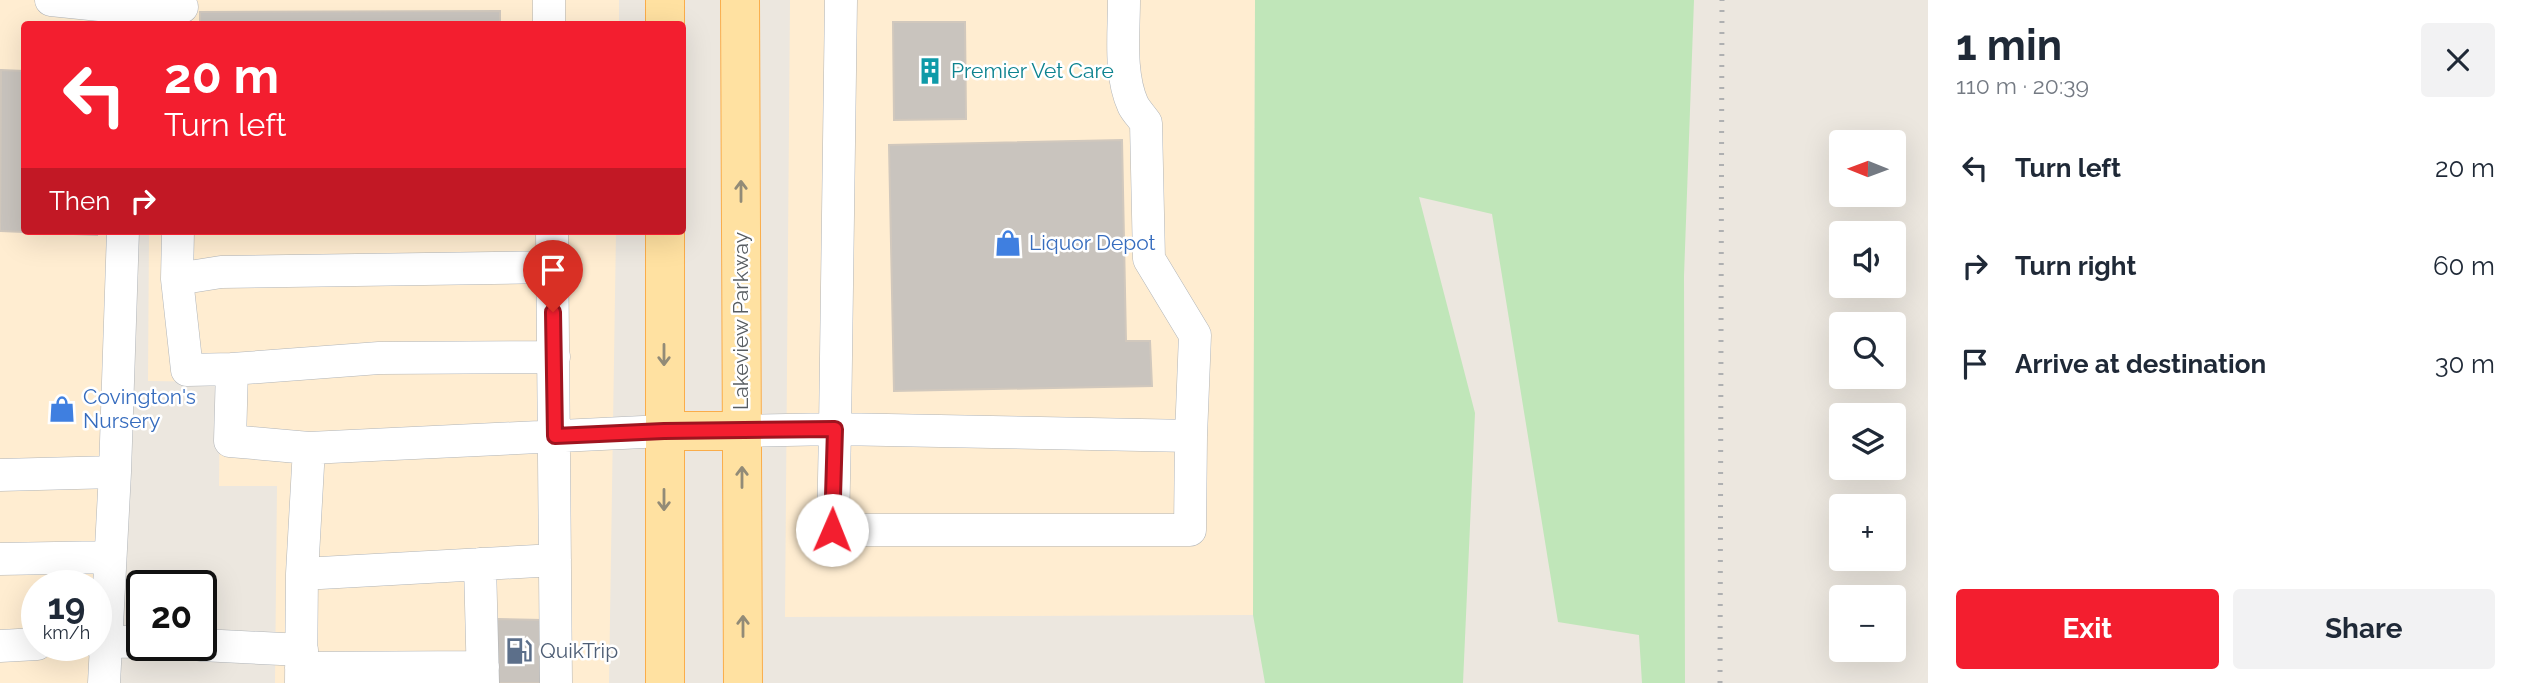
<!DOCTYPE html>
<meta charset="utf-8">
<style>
:root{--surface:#fff;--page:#f2f2f3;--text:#1f2937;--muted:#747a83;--accent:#f31e2f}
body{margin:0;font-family:Raleway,sans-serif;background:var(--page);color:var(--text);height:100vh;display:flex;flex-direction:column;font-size:26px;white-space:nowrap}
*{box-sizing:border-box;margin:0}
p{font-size:23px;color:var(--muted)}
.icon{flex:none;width:38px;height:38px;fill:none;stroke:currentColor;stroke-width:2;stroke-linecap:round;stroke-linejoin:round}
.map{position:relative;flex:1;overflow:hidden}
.panel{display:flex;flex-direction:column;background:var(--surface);width:595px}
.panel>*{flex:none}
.guide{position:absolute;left:21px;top:21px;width:665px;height:214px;border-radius:7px;box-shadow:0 7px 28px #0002;background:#f31e2f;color:#fff;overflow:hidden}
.needle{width:46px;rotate:271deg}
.tools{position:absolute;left:1829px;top:130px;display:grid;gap:14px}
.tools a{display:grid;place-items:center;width:77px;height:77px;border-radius:7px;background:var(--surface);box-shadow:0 7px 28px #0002;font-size:35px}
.speed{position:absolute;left:21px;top:570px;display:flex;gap:14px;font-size:35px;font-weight:700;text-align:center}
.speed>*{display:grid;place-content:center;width:91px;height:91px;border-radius:50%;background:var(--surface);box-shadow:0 7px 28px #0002;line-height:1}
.speed small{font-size:18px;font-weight:400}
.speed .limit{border:4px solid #111;border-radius:10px;background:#fff;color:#111}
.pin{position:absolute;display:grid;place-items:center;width:60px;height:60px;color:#fff;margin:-72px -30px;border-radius:50% 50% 50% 0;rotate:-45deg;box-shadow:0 0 7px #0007}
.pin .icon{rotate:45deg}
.me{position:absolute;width:77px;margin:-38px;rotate:1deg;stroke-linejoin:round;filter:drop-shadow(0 0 5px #0008)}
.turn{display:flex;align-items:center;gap:24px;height:147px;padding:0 28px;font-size:32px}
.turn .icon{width:91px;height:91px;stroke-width:2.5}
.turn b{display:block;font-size:49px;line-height:60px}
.then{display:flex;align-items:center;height:66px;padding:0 28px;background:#0003;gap:14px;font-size:26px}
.round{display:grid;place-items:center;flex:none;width:74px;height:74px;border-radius:7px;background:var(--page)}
.headline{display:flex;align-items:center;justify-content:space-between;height:119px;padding:0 28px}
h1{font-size:42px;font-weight:700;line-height:52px}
.action{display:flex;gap:14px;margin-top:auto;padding:14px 28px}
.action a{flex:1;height:80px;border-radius:7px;background:var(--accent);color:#fff;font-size:28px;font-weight:700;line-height:80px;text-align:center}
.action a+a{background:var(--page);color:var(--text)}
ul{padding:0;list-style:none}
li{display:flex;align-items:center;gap:21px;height:98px;padding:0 28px}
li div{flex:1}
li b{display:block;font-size:26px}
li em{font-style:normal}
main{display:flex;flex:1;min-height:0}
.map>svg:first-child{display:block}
.commercial{fill:#ffedd1;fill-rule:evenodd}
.green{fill:#c0e6b9}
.building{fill:#c9c4be;stroke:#d1c8bd;stroke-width:2}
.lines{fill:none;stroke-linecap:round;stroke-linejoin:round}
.minor-casing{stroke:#b0b4b8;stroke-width:33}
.major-casing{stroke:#faad4a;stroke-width:40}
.minor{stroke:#fff;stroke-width:32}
.major{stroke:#ffe1a1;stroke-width:38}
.rail{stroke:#afb0b1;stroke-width:5;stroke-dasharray:2 9;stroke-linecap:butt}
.oneway{stroke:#928b77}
.route-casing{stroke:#9e141f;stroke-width:18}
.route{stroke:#f31e2f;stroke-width:12}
.labels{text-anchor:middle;stroke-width:5;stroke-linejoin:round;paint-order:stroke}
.culture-label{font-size:21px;fill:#0d838f;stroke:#fff;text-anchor:start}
.shop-label{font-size:21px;fill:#366cbe;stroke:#fff;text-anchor:start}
.street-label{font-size:21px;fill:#585d61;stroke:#fff}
.service-label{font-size:21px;fill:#4e5e75;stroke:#fff;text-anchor:start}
</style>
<main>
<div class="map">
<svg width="1928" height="683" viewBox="0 0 1928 683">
<rect width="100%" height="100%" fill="#ece7df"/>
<!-- commercial -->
<path class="commercial" d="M0,0H138L137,24H24V231H130L115,683H0ZM37,586H96V646H37Z
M152,0H619V24H152Z
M790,0H1255L1253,615L785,617Z
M149,231H616L609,683H275L277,486H219L220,382L148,381Z"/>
<!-- green -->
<path class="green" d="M1255,0H1694L1684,276L1685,683H1642L1639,635L1558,622L1492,214L1419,197L1475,413L1463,683H1265L1253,615Z"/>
<!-- building -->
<path class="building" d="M500,11V24H200V12Z
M893,22H965L966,119L894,120Z
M1,70L24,71V231H97V235L0,231Z
M1122,140L1126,341H1150L1152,386L894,391L889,145Z
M497,619L541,620V683H496Z"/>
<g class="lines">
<defs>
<path id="minor" d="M51,0L129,8L182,7
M549,0V24
M1124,0C1124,33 1119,74 1133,105C1136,111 1142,117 1146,123L1149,259L1195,335L1191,436L835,429L833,530H1190L1191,436
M178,231L177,279L187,370L232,369L230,441L309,448L302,574L301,683
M552,231L556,683
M177,279L221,272L552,267
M232,369L379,358L554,357
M741,431L835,429L841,0
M309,448L664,431
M0,475L115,472
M0,559L110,557
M480,564L483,683
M302,574L555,560
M96,641L142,642
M201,645L302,650
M0,646L37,644
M301,668L483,667
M104,683L115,472L123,231"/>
<path id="major" d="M740,0L743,683
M665,24V0
M665,231V683
M664,431H741"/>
</defs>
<!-- minor casing -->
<use href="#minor" class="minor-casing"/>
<!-- major casing -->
<use href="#major" class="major-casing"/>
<!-- minor -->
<use href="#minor" class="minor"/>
<!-- major -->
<use href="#major" class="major"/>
<!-- rail -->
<path class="rail" d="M1720,683L1722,0"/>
</g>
<!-- one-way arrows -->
<defs><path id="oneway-shaft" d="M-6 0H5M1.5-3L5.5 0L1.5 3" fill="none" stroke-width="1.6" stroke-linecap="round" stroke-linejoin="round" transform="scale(1.75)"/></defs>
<g class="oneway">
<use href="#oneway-shaft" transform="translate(741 191) rotate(-90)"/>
<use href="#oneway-shaft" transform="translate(664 355) rotate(90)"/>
<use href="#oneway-shaft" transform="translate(742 477) rotate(-90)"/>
<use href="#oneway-shaft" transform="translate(664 500) rotate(90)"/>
<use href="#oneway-shaft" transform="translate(743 626) rotate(-90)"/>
</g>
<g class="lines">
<defs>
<path id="route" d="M553,312L555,436L664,431L835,429L832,530"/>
</defs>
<!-- route casing -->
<use href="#route" class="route-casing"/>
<!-- route -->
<use href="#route" class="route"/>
</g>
<!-- icons -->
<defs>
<symbol id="building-bare" viewBox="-9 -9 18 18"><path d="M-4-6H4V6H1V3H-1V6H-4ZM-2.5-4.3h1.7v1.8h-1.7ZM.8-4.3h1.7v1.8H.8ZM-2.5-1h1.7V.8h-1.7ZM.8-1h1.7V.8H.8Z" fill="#0f9aa8" stroke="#fff" stroke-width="2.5" paint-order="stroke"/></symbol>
<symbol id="shop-bare" viewBox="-9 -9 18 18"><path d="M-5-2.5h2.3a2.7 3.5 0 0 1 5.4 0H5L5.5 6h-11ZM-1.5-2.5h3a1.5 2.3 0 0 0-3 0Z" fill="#3f7fe0" stroke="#fff" stroke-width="2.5" paint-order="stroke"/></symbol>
<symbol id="fuel-bare" viewBox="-9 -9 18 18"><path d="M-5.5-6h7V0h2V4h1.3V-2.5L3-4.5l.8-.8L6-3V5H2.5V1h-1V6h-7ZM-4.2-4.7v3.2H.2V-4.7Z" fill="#5c6f8a" stroke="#fff" stroke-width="2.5" paint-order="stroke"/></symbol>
</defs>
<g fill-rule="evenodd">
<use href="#building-bare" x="911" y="52" width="38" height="38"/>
<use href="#shop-bare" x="989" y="224" width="38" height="38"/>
<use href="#shop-bare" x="43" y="390" width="38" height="38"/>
<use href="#fuel-bare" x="500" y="632" width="38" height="38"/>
</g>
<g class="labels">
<!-- culture labels -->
<g class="culture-label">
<text x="951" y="78">Premier Vet Care</text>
</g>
<!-- shop labels -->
<g class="shop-label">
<text x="1029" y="250">Liquor Depot</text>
<text x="83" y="404">Covington's<tspan x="83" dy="24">Nursery</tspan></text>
</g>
<!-- street labels -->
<g class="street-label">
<text transform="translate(741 321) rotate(-90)" y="7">Lakeview Parkway</text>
</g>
<!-- service labels -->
<g class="service-label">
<text x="540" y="658">QuikTrip</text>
</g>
</g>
</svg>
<div class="tools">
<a><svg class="needle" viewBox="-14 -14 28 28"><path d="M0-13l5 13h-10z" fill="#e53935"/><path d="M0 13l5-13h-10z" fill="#747a83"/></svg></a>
<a><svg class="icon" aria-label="sound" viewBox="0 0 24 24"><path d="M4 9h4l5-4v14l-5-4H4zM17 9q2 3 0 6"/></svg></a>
<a><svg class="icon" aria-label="search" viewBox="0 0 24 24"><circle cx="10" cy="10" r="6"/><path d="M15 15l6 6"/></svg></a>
<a><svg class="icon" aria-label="layers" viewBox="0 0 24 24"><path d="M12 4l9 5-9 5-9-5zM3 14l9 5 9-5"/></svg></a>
<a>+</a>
<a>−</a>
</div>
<div class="speed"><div>19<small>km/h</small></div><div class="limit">20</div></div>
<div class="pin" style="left:553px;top:312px;background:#d93025"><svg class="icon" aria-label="arrive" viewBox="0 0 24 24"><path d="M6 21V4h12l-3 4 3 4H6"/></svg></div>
<svg class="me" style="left:832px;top:530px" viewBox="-20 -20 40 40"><circle r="19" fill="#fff"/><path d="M0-13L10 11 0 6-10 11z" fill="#f31e2f"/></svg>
<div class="guide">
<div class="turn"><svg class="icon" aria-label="left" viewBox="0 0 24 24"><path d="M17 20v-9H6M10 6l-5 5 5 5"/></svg><div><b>20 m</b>Turn left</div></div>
<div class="then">Then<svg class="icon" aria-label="right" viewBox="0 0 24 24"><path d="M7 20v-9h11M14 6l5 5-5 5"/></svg></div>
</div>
</div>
<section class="panel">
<div class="headline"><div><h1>1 min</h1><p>110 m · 20:39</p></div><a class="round"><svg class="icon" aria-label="close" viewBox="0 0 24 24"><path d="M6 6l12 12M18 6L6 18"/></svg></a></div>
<ul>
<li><svg class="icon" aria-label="left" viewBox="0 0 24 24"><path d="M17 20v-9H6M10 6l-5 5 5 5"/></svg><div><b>Turn left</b></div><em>20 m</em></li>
<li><svg class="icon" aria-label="right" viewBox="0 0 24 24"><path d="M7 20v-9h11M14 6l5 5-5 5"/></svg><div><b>Turn right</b></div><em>60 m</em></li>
<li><svg class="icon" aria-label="arrive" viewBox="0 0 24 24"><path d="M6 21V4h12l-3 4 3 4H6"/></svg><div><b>Arrive at destination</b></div><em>30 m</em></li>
</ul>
<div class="action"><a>Exit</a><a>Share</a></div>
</section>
</main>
